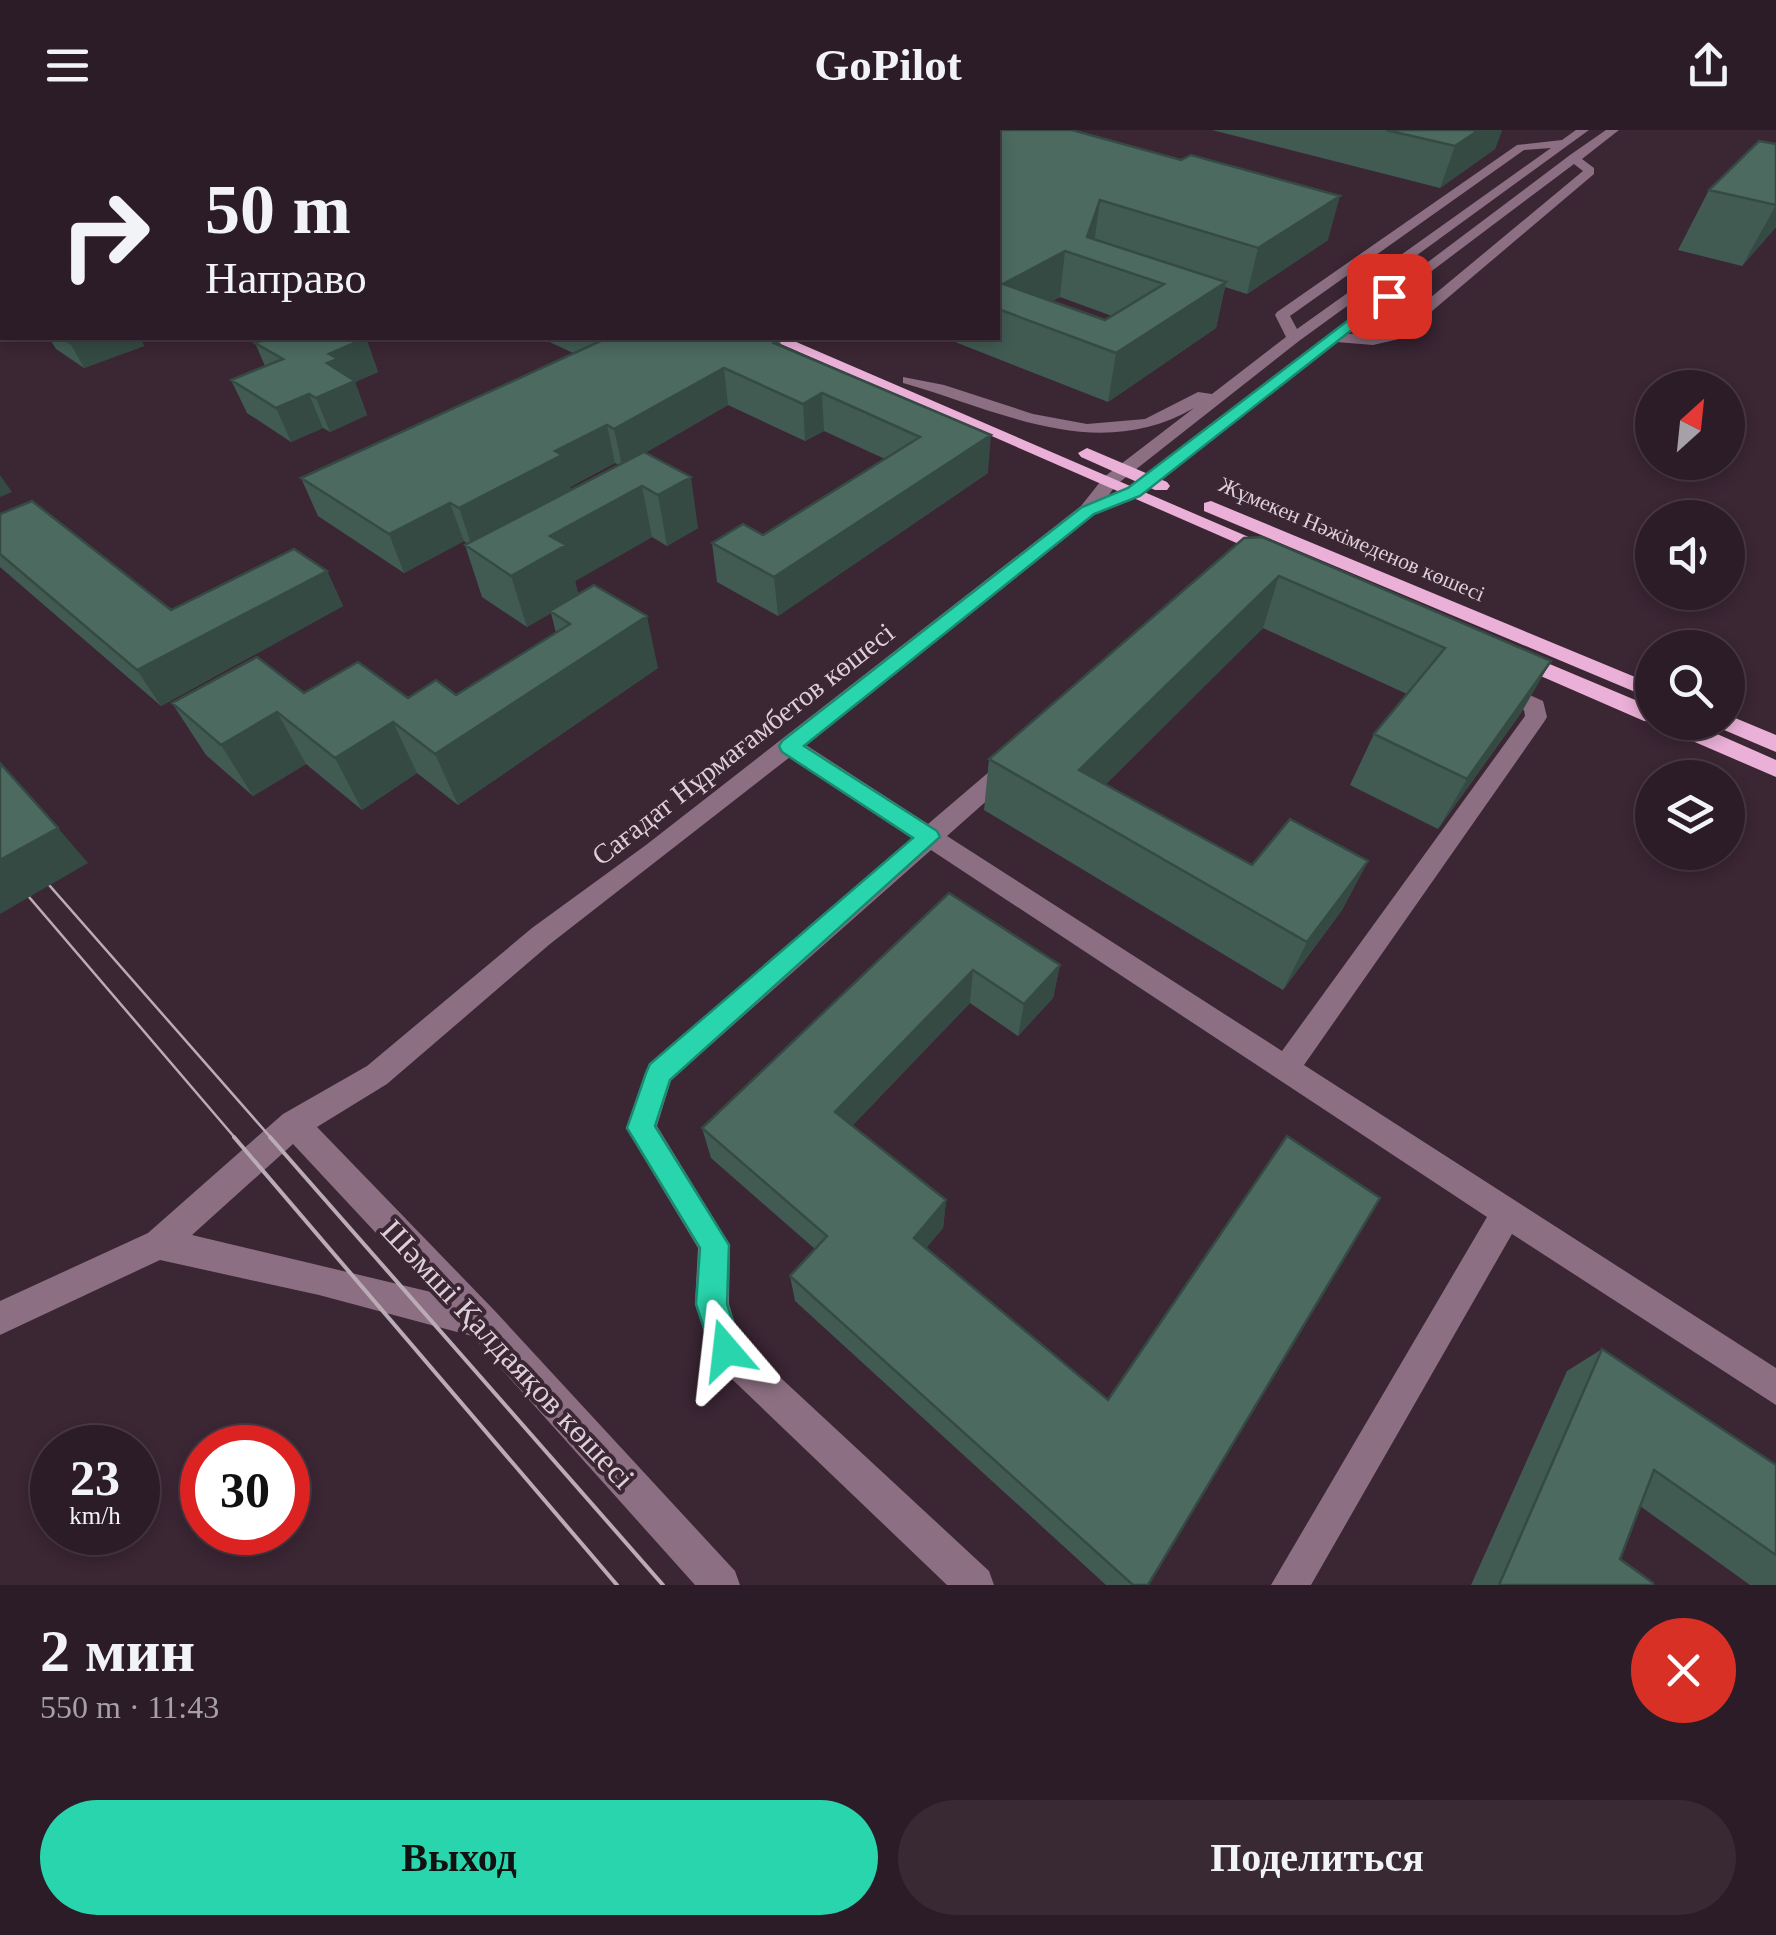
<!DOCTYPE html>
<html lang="ru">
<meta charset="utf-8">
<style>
body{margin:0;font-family:"Times New Roman",serif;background:#382933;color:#f1f3f6;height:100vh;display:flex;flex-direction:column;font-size:38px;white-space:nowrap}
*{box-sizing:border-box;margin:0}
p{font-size:32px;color:#a6a1a7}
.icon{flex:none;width:55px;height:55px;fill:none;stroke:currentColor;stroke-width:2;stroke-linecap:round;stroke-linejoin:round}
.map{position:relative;height:1455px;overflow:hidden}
.details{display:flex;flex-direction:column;background:#2c1c27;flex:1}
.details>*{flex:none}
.hud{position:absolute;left:0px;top:0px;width:1000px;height:210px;box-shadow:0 5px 15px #0003,0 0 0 2px #483a44;background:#2c1c27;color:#f1f3f6;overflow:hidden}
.needle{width:65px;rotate:27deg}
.controls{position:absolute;left:1635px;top:240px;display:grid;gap:20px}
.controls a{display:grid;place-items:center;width:110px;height:110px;border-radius:50%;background:#2c1c27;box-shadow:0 5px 15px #0003,0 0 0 2px #483a44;font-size:50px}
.speed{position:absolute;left:30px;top:1295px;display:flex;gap:20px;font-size:50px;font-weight:700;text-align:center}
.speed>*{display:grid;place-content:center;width:130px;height:130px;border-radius:50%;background:#2c1c27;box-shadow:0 5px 15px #0003,0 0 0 2px #483a44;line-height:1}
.speed small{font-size:25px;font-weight:400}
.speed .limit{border:15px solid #d22;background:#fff;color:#111}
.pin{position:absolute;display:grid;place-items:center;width:85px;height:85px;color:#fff;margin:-42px;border-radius:20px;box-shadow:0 5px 15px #0006}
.me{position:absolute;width:110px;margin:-55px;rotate:343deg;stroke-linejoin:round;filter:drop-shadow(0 0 8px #0008)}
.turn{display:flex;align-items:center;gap:35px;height:210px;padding:0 40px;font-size:45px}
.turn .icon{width:130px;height:130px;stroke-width:2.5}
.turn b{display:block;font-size:70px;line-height:85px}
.round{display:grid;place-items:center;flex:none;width:105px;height:105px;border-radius:52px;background:#382933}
.head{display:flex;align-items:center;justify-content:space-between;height:170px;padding:0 40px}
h1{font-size:60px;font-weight:600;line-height:75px}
.cta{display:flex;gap:20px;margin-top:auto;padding:20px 40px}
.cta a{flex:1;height:115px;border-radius:60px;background:#29d5ac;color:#111;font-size:40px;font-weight:600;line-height:115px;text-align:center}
.cta a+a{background:#382933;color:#f1f3f6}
header{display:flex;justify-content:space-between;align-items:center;height:130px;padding:0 40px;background:#2c1c27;font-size:45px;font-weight:600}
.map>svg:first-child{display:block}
.green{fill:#703e61}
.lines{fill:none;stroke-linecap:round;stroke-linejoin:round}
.minor{fill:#8c6f82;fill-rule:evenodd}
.major{fill:#eab0d7;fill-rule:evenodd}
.tram-far1{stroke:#baabb5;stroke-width:2.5}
.tram{stroke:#baabb5;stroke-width:4}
.wall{fill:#415b53;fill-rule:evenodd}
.shaded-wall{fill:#354a43}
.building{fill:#4c6a60;stroke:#354a43;stroke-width:2.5;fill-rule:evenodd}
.route{fill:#29d5ac;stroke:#1b8a70;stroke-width:2.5}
.labels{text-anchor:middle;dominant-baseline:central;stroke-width:8;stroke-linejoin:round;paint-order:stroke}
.far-street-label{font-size:22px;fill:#ddcfd8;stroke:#3b2634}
.street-label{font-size:28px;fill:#ddcfd8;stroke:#3b2634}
.near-street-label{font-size:32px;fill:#ddcfd8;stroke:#3b2634}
</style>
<header><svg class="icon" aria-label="menu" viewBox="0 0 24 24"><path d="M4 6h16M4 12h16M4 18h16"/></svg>GoPilot<svg class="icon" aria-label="share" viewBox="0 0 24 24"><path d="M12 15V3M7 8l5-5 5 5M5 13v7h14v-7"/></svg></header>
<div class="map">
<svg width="1776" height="1455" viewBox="0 0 1776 1455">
<rect width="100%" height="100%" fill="#3b2634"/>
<!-- green -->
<path class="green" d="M407 0H802L809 2H413Z"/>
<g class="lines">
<!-- minor -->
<path class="minor" d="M1576 0H1589L1299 211 1116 355 1108 366 1128 358 1570 25 1606 0H1619L1582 29 1594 38V44L1399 209 1373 215 1337 212 1140 366 1095 384 806 615 928 694 1003 630H1019L1023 636 1019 642 947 706 1282 921 1525 586 1524 580 1489 564 1486 559 1489 554H1505L1543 571 1547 587 1544 592 1304 935 1776 1238V1275L1512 1104 1311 1455H1271L1487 1087 931 720 671 950 657 996 730 1115 729 1174 740 1210 989 1441 994 1455H947L714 1232 695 1174 698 1118 626 998 649 934 912 708 790 627 550 814 387 954 317 997 494 1180 735 1441 740 1455H695L472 1206 319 1165 160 1130 0 1205V1171L148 1103 283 984 367 936 532 798 646 715 1081 376 1104 347 1194 278C1097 334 1001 281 903 253V247L944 255 1033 284 1087 294 1145 289 1198 262 1212 264 1286 207 1275 185 1277 182 1517 15 1562 10ZM1551 18 1297 199 1290 186 1524 20ZM1574 34 1583 41 1389 202 1348 204ZM293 1014 431 1162 192 1105Z"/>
<!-- major -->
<path class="major" d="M286 0H302L304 2H288Z
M314 0H330L332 2H316Z
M767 208H787L1281 421 1278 425H1264Z
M1087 318 1167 352 1170 356 1167 360H1155L1081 327 1078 323Z
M1211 371 1652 554V569L1204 381V373Z
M1514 519 1652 577V592H1656L1644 591 1506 531 1503 526Z
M1728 585 1776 605V622L1717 597 1714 592H1728Z
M1657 592H1690L1776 630V647L1660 597Z"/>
<!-- tram-far1 -->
<path class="tram-far1" d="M0 699 272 1009
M0 733 236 1009"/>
<!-- tram -->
<path class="tram" d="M234 1007 617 1455
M270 1007 663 1455"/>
</g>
<!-- wall -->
<path class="wall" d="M0 0 2 2V44L0 43Z
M1212 0H1502L1495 19 1440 58Z
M998 2 1328 110 1247 164 1225 157 1216 198 1108 272 945 208H998ZM1060 167 1112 186 1105 190 1052 171Z
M1776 14V97L1742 136 1678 120 1709 60Z
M0 63 2 65V133L0 131Z
M49 208H140L144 216 84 238 56 219Z
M366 208 378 242 355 252 367 285 330 302 323 298 291 312 247 283 231 250 265 236 255 213Z
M541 208H778L782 216 988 343 778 486 717 452 712 413 763 405 885 329 824 301 805 311 728 275 645 323 698 398 667 416 652 407 575 451 578 464 658 538 458 675 417 643 362 680 306 634 253 666 206 625 172 573 304 563 408 568 456 565 556 503 551 483 527 497 482 467 465 415 468 414 464 411 404 443 318 386 301 348 573 223ZM615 333 619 335 571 360 570 357Z
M0 384 171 480 327 441 343 476 161 576 0 437Z
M1244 408 1551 531 1521 583 1438 699 1350 655 1374 604 1407 564 1263 498 1106 654 1252 735 1368 731 1342 780 1283 860 984 680 989 629Z
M949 763 1060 835 1053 868 1018 906 970 873 852 996 946 1070 943 1098 926 1118 1148 1455H1106L795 1171 790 1146 815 1119 711 1028 702 998Z
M1602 1219 1776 1335V1455H1750L1640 1376 1620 1429 1653 1455H1471L1567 1241Z"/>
<!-- shaded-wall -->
<path class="shaded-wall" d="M1468 0H1502L1495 19 1440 58 1455 16Z
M1340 66 1328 110 1247 164 1258 118Z
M1100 70 1094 114 1087 107Z
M1776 75V97L1742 136Z
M1065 121 1060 167 1022 188 1003 154Z
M1226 152 1216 198 1108 272 1116 223Z
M85 208H140L144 216 84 238 70 213Z
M366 208 378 242 355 252 367 285 330 302 316 268 329 224Z
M724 238 728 275 622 336 614 299Z
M822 263 824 301 805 311 803 274Z
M309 264 323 298 291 312 276 278Z
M607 295 615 333 570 357 572 363 472 417 459 378 555 321Z
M991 305 988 343 778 486 774 447Z
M0 345 12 362 0 367Z
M691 347 698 398 667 416 658 365Z
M642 356 652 407 575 451 579 467 527 497 511 446 550 406Z
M450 373 464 411 404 443 389 404Z
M327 441 343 476 161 576 137 540Z
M1279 446 1263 498 1079 681V640Z
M647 486 658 538 458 675 435 624Z
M1551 531 1521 583 1438 699 1467 649Z
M277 582 306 634 253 666 221 615Z
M393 592 417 643 362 680 335 628Z
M58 698 88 733 0 784V730Z
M1368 731 1342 780 1283 860 1307 812Z
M1060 835 1053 868 1018 906 1024 874Z
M973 840 970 873 837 1011 835 982Z
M946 1070 943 1098 913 1134 914 1108Z"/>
<!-- building -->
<path class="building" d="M0 0H266L272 2H2V19L0 18Z
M986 0H1072L1181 30 1191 25 1340 66 1258 118 1100 70 1087 107 1226 152 1116 223 998 179V2H980ZM1065 121 1164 154 1105 190 1003 154Z
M1386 0H1479L1455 16Z
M1759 11 1776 14V75L1709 60Z
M0 63 2 65V109L0 107Z
M61 208H85L70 213Z
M270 208H366L329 224 338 229 327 233 355 251 316 268 309 264 276 278 231 250 283 229 255 213Z
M607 208H778L781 209 774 213 991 305 774 447 712 413 743 394 763 405 920 307 822 263 803 274 724 238 614 299 607 295 555 321 562 325 459 378 450 373 389 404 301 348Z
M644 322 691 347 658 365 642 356 550 406 566 415 511 446 465 415Z
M32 371 171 480 294 419 327 441 137 540 0 424V384Z
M1262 407 1551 531 1467 649 1374 604 1445 518 1279 446 1079 640 1252 735 1290 689 1368 731 1307 812 989 629 1244 408Z
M594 455 647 486 435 624 393 592 335 628 277 582 221 615 172 573 257 527 304 563 358 532 408 568 436 550 456 565 570 494 550 481Z
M0 633 58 698 0 730Z
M949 763 1060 835 1024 874 973 840 835 982 946 1070 914 1108 1108 1270 1287 1006 1380 1068 1148 1455H1133L790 1146 827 1106 702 998Z
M1602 1219 1776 1335V1425L1654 1340 1620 1429 1653 1453V1455H1499Z"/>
<!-- route -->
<path class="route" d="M1384 163 1395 166 1140 366 1094 384 804 616 937 701 940 707 670 950 655 996 729 1115 727 1174 742 1220 737 1231 726 1235 715 1231 696 1174 700 1118 627 998 646 943 650 934 913 708 782 622 779 616 782 611 1082 377 1128 358Z"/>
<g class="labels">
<!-- far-street labels -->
<g class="far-street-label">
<text transform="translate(1352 409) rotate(23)">Жұмекен Нәжімеденов көшесі</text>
</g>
<!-- street labels -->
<g class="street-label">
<text transform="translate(743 614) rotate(-38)">Сағадат Нұрмағамбетов көшесі</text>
</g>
<!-- near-street labels -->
<g class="near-street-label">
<text transform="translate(508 1224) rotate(47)">Шәмші Қалдаяқов көшесі</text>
</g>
</g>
</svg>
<div class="controls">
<a><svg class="needle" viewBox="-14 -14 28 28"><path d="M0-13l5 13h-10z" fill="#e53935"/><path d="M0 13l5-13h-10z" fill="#a6a1a7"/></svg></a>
<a><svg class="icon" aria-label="sound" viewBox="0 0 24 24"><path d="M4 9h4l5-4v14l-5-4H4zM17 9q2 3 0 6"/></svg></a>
<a><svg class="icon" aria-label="search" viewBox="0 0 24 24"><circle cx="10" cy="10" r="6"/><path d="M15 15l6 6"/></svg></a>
<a><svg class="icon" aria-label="layers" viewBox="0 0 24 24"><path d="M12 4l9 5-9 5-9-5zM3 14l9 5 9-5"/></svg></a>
</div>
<div class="speed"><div>23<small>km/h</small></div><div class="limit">30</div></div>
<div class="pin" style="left:1389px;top:166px;background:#d93025"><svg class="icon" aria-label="arrive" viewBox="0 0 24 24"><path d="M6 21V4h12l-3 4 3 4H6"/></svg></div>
<svg class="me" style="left:726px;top:1220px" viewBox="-20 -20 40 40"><path d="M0-17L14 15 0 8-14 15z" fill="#29d5ac" stroke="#fff" stroke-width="4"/></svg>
<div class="hud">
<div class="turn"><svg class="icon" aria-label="right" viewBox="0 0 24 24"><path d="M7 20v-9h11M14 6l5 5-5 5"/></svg><div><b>50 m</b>Направо</div></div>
</div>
</div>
<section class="details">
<div class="head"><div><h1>2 мин</h1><p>550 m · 11:43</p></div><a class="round" style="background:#d93025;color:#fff"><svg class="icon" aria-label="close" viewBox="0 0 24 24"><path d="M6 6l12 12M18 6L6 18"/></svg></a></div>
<div class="cta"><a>Выход</a><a>Поделиться</a></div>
</section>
